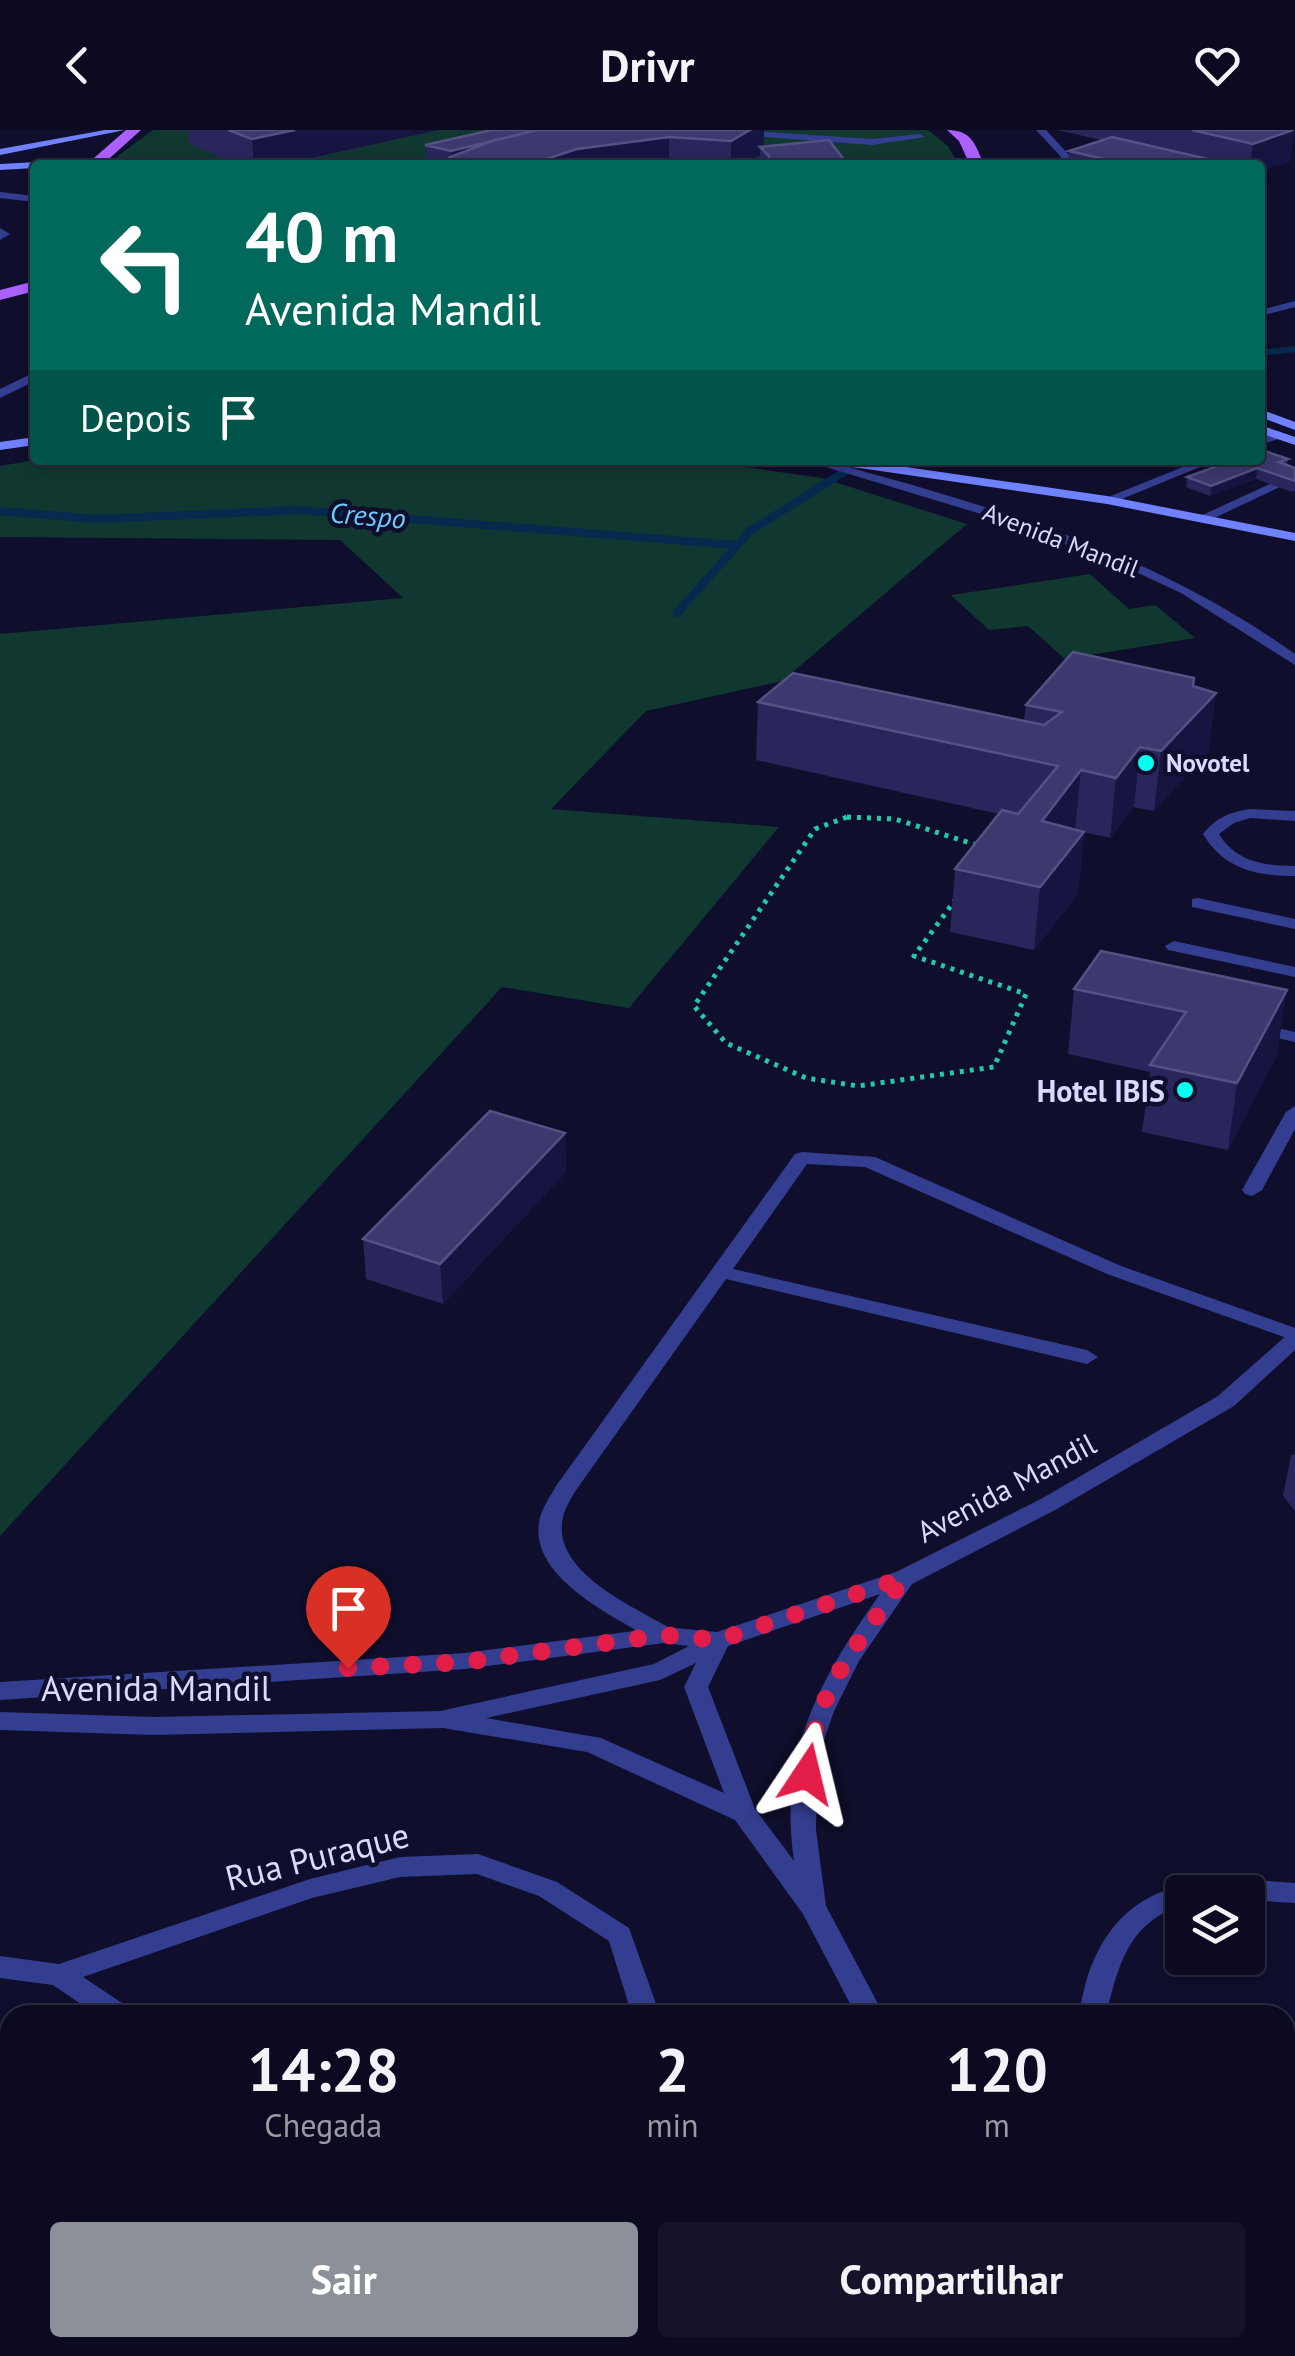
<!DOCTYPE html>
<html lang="pt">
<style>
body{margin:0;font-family:"PT Sans",sans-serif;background:#14132a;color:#f1f3f6;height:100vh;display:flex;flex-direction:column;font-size:38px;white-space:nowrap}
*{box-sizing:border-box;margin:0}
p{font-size:32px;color:#9a9aa5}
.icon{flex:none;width:55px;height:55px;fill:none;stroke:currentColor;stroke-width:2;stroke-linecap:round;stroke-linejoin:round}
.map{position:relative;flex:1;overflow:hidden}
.panel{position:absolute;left:0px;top:1875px;width:1295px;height:352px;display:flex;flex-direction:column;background:#0b0a21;border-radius:30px 30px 0 0;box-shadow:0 5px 15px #0003,0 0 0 2px #2b2b3f}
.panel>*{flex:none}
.guide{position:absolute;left:30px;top:30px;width:1235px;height:305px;border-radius:10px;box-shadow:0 5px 15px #0003,0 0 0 2px #2b2b3f;background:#00695c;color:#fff;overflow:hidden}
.controls{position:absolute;left:1165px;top:1745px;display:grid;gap:20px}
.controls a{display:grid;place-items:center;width:100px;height:100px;border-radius:10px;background:#0b0a21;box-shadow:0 5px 15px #0003,0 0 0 2px #2b2b3f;font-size:50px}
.pin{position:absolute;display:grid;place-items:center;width:85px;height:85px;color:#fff;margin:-102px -42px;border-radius:50% 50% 50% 0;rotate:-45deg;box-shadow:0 0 10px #0007}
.pin .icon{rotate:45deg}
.me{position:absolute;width:110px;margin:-55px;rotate:10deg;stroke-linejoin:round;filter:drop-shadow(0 0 8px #0008)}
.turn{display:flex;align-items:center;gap:35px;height:210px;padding:0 50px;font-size:45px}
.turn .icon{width:130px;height:130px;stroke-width:2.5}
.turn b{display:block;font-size:70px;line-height:85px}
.then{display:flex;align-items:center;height:95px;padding:0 50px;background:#0003;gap:20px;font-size:38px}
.eta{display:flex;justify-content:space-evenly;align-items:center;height:170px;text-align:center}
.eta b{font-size:60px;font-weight:800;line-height:70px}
.button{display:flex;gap:20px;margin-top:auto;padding:20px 50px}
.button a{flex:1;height:115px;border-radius:10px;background:#8c9099;color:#fff;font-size:40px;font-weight:800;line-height:115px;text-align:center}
.button a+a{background:#14132a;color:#f1f3f6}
header{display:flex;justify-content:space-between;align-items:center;height:130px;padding:0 50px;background:#0b0a21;font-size:45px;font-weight:800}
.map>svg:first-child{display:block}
.green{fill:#103730}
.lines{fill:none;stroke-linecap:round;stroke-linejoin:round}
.stream-far1{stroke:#052a4e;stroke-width:6}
.stream{stroke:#052a4e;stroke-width:8}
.path{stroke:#22caa7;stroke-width:5;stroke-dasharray:4 6;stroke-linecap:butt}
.lane{fill:#343e90;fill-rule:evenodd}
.street{fill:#343e90;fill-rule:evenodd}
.secondary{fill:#7082ff;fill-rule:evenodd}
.primary{fill:#ac60ff;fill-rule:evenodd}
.wall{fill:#28265b}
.shaded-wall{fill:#161441}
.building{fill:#3b396d;stroke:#545284;stroke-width:2.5}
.route{stroke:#e11d48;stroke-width:18;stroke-dasharray:0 32.4}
.poi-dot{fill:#05fff3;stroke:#0f0e2c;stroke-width:4}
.labels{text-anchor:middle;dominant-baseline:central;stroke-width:9;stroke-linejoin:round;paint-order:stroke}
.far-street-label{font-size:25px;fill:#d9daff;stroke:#0f0e2c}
.far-poi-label{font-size:25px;font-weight:bold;fill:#d9daff;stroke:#0f0e2c;text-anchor:start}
.far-water-label{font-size:28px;font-style:italic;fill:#67cfff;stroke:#0f0e2c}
.poi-label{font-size:30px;font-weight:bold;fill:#d9daff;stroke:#0f0e2c;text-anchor:end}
.street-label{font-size:30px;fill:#d9daff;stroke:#0f0e2c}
.near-street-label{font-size:35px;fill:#d9daff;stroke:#0f0e2c}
</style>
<header><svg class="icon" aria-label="back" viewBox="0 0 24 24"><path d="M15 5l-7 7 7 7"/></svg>Drivr<svg class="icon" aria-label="heart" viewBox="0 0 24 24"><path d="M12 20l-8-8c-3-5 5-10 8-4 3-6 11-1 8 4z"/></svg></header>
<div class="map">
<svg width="1295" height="2226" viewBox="0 0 1295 2226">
<rect width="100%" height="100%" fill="#0f0e2c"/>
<!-- green -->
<path class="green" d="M153 0H928L948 16 959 35H113L119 25Z
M35 330H696L822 348 967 394 782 551 646 581 551 679 779 697 629 878 502 857 0 1406V504L403 468 340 410 0 407V336Z
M1090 444 1129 479 1155 475 1195 508 1065 529 1028 496 989 500 951 465Z"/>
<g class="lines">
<!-- stream-far1 -->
<path class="stream-far1" d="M1260 223 1295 219"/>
<!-- stream -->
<path class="stream" d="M0 381 96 389 299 380 736 415
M677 483 750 401 863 330"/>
<!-- path -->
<path class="path" d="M847 687 895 689 992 720 914 826 1026 864 994 937 858 956 806 948 726 913 694 876 815 699Z"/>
<!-- lane -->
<path class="lane" d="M735 0 872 9 920 4 925 7 872 15 738 5Z
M1036 0H1046L1071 27 1070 35H1060L1061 27Z
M0 62 35 66V72L0 68Z
M0 98 10 104 0 110Z
M1295 171V177L1260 186V180Z
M35 242V251L0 268V259Z
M1277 301 1281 302V308L1260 315V307Z
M1200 330H1217L1112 373 1101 370Z
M1272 353 1282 356 1210 390 1198 387Z
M1250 679 1295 681V691L1250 688 1234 693 1219 704C1236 732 1265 736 1295 736V746C1256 746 1224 739 1203 704 1216 688 1229 682 1250 679Z
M1198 768 1295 789V799L1192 777V769Z
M1174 811 1295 837V847L1168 820 1165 816Z
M1253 892 1295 902V912L1247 901 1244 897Z
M1295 976V999L1262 1060 1252 1066 1245 1064 1242 1060 1286 982Z
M802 1022 875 1027 1121 1136 1295 1198V1211L1107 1144 865 1037 807 1034 733 1139 1087 1220 1098 1227 1087 1234 726 1149 574 1363C569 1372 563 1382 562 1393 556 1444 636 1478 672 1499L676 1505 672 1511H656C616 1488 530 1449 539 1392 541 1379 550 1367 556 1356L795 1024Z"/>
<!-- street -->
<path class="street" d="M803 330H823C993 377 1149 420 1295 524V535L1181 463 1121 435 994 388Z
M1295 1203V1220L1234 1276 1057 1379 912 1454 859 1531 834 1581 824 1610 817 1641 816 1700 826 1776 884 1885H856L803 1784 735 1690 587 1622 443 1598 154 1605 0 1600V1582L154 1587 440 1581 654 1534 689 1516 664 1513 465 1539 0 1570V1552L465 1523 664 1497 717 1502 896 1442 1041 1369 1218 1266 1288 1204ZM880 1464C819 1550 778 1623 794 1731L755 1679 708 1557 728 1516ZM696 1533 684 1557 724 1663 601 1608 486 1588 660 1550Z
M478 1724 557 1752 629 1798 660 1885H632L609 1811 539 1766 477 1744 400 1747 312 1768 83 1847 128 1877 132 1885H97L53 1855 0 1848V1826L59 1834 310 1749 400 1727Z
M1239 1749 1295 1753V1773L1248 1770V1762H1182V1775C1127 1794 1119 1835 1106 1885H1078C1083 1868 1085 1849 1093 1832 1122 1766 1171 1751 1239 1749Z
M1285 2076 1295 2078V2104L1285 2102Z
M1031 2218H1062L1066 2226H1034Z"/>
<!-- secondary -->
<path class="secondary" d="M105 0H125L0 25V19Z
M95 29 98 34 35 35V38L0 40V34Z
M1260 279 1295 292V300L1260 287Z
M1260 295 1295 307V315L1260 303Z
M35 307V315L0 320V312Z
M826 330H858L1107 366 1295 403V411L1107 374 832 334Z"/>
<!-- primary -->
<path class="primary" d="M126 0H141L102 35H86Z
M947 0C972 0 975 14 984 35H970L959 11Z
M35 151V161L0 170V160Z"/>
</g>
<!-- wall -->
<path class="wall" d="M188 0H438L279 35H241L189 14Z
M764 0V16L844 35H759L760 25 743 35H440L426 31 425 15Z
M1057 0H1295V2L1293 3 1290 31 1260 41V35H1068L1069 21 1101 10Z
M1288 329 1287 335 1295 338V361L1292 362 1256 349 1210 366 1186 357 1187 347Z
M1193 556 1216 563 1208 622 1154 681 1134 677 1110 708 1084 702 1078 764 1034 820 950 802 955 739 999 684 756 630 758 572 1024 590 1026 575Z
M1101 821 1277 925 1228 1020 1142 1002 1150 942 1068 924 1074 859Z
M565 1003 566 1042 443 1174 366 1149 363 1109Z
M1295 1324V1381L1283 1366 1291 1325Z"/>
<!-- shaded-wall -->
<path class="shaded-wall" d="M295 0H438L279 35H254L252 9Z
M545 0 452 35 451 21Z
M750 0H764V20L760 17V25L743 35H731V11Z
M1280 0H1295L1290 31 1260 41V35H1250L1253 14Z
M669 7V35H528L577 19Z
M1257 338 1256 349 1210 366 1211 356Z
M1216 563 1208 622 1154 681 1161 621Z
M1140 617 1134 677 1110 708 1116 648Z
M1081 640 1075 700 1042 691Z
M1084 702 1078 764 1034 820 1040 757Z
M1287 860 1277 925 1228 1020 1237 953Z
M565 1003 566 1042 443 1174 440 1134Z"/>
<!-- building -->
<path class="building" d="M228 0H295L252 9Z
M492 0H537L451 21 425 15Z
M537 0H750L731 11 669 7 577 19 528 35H440L450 27 492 11Z
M1192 0H1293L1253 14Z
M1112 7 1212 30 1198 35H1130L1069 21Z
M829 10 845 31 843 35H768L769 26 760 17Z
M1262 320 1288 329 1279 332 1295 338V351L1257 338 1211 356 1187 347 1234 330H1260V321Z
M1073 522 1194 548 1193 556 1216 563 1161 621 1140 617 1116 648 1081 640 1042 691 1084 702 1040 757 955 739 1002 680 1018 684 1058 636 758 572 793 543 1044 595 1062 582 1026 575Z
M1101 821 1287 860 1237 953 1150 935 1186 882 1074 859Z
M490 981 565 1003 440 1134 363 1109Z"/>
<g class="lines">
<!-- route -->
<path class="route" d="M348 1538 465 1532 664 1505 719 1510 904 1448 845 1531 818 1584 807 1644"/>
</g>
<!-- markers -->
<g class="poi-dot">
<circle cx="1146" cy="633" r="10"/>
<circle cx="1185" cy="960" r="10"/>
</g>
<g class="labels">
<!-- far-street labels -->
<g class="far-street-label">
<text transform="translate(1061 410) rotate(21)">Avenida Mandil</text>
</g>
<!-- far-poi labels -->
<g class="far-poi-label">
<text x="1166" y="633">Novotel</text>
</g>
<!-- far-water labels -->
<g class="far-water-label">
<text transform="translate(368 385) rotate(5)">Crespo</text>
</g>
<!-- poi labels -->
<g class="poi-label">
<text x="1165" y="960">Hotel IBIS</text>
</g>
<!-- street labels -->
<g class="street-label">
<text transform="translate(1006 1357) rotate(-28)">Avenida Mandil</text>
</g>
<!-- near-street labels -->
<g class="near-street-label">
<text x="156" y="1558">Avenida Mandil</text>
<text transform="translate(317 1726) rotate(-14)">Rua Puraque</text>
</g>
</g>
</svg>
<div class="controls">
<a><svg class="icon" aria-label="layers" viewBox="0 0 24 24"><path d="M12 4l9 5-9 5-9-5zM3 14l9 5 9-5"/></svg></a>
</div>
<div class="pin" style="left:348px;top:1538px;background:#d93025"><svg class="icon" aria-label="arrive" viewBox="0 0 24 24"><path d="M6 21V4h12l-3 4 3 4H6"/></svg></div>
<svg class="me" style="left:807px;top:1644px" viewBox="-20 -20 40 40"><path d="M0-17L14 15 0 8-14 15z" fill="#e11d48" stroke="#fff" stroke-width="4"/></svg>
<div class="guide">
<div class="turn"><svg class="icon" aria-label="left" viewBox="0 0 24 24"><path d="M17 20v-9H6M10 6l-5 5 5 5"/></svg><div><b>40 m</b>Avenida Mandil</div></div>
<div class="then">Depois<svg class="icon" aria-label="arrive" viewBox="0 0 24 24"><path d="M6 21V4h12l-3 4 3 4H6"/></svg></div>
</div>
<section class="panel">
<div class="eta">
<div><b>14:28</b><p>Chegada</p></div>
<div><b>2</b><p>min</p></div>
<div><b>120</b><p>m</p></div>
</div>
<div class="button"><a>Sair</a><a>Compartilhar</a></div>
</section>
</div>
